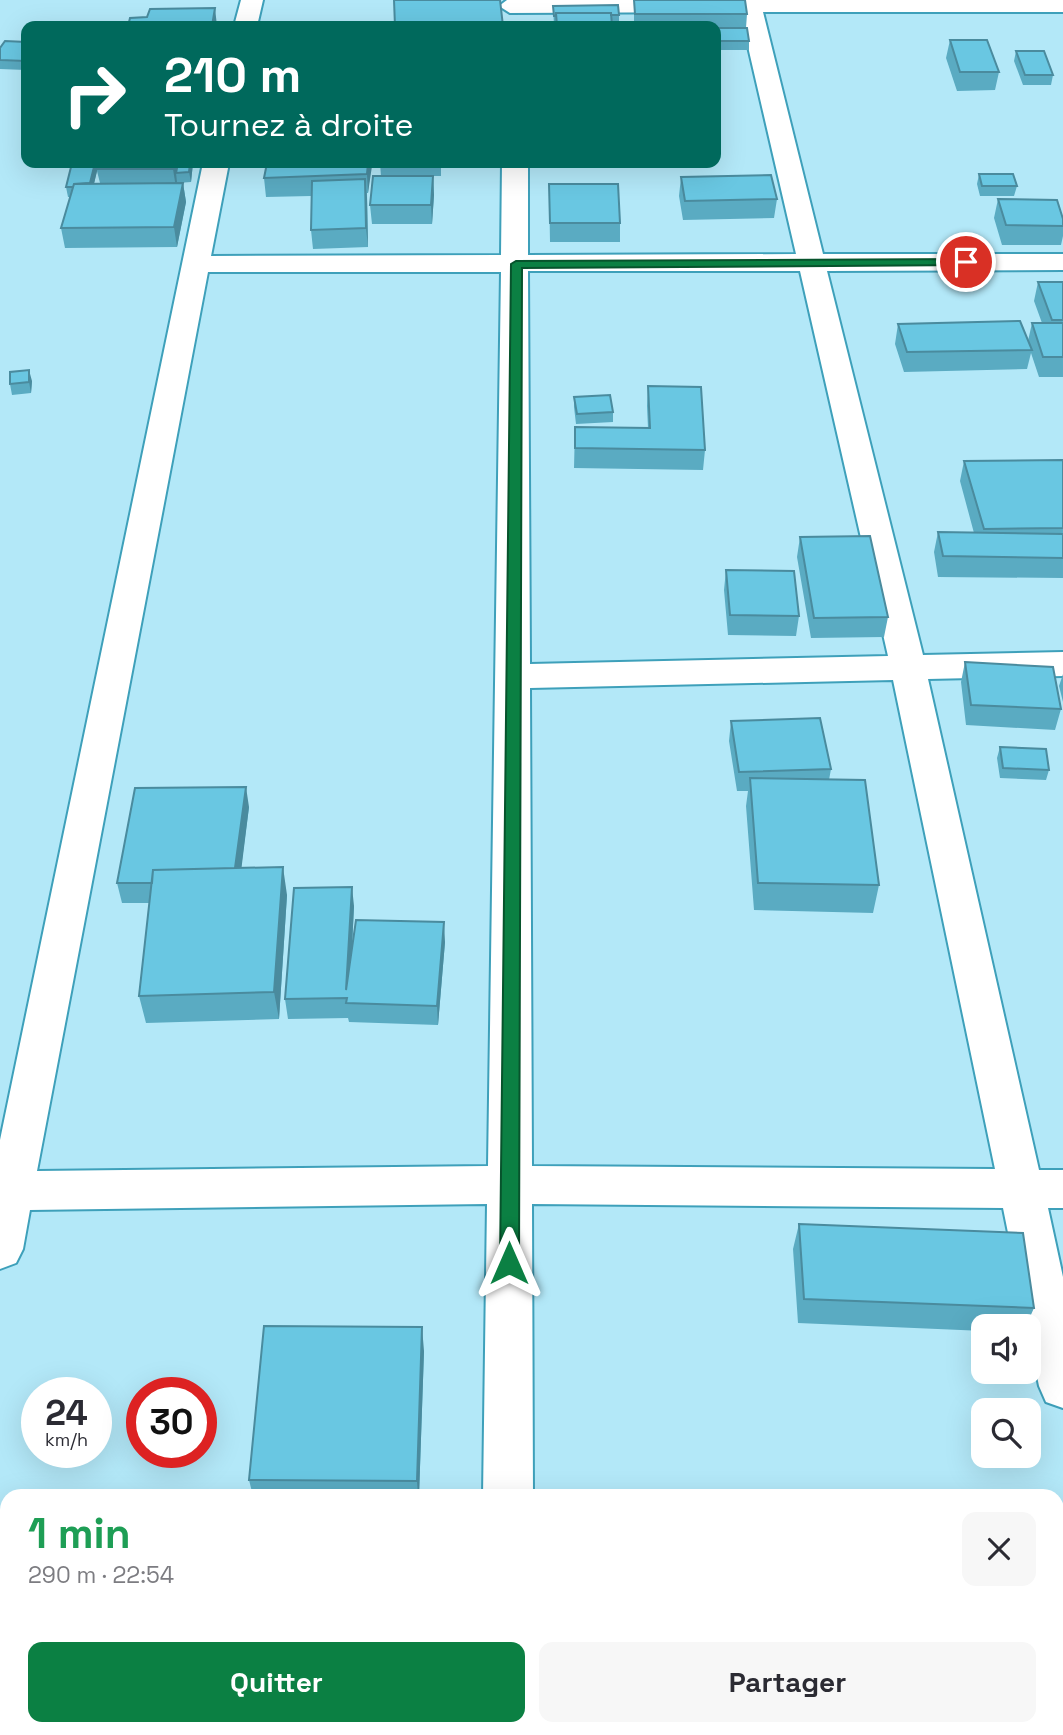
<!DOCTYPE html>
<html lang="fr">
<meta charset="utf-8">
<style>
body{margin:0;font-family:"Space Grotesk",sans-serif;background:#f7f7f7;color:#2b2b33;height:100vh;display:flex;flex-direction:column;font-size:26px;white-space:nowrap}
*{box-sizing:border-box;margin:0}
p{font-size:23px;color:#7c7c81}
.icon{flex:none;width:38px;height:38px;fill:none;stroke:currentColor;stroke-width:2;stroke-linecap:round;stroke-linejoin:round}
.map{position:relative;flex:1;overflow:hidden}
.side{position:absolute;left:0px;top:1489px;width:1064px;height:247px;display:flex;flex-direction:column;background:#fff;border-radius:21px 21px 0 0;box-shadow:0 7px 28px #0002}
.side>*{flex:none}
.guide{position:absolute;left:21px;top:21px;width:700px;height:147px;border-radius:14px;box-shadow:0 7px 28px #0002;background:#00695c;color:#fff;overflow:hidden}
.buttons{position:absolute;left:971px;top:1314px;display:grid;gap:14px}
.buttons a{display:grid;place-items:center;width:70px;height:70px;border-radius:14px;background:#fff;box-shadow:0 7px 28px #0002;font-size:35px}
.speed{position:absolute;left:21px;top:1377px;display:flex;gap:14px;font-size:35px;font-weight:700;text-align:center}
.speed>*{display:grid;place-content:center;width:91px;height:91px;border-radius:50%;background:#fff;box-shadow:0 7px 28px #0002;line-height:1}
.speed small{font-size:18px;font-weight:400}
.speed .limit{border:10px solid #d22;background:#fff;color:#111}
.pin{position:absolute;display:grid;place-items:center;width:60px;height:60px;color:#fff;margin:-30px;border:4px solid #fff;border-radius:50%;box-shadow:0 2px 7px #0007}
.me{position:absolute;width:77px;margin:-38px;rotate:0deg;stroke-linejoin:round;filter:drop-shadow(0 0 5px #0008)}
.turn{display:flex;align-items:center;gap:24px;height:147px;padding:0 28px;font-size:32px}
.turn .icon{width:91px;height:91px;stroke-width:2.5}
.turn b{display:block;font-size:49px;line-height:60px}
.round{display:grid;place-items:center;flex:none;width:74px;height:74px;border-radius:14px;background:#f7f7f7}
.summary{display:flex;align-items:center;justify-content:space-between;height:119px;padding:0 28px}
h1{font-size:42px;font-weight:800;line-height:52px;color:#1e9e55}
.action{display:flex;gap:14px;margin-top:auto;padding:14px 28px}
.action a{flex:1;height:80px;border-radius:14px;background:#0b8043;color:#fff;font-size:28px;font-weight:800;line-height:80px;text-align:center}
.action a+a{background:#f7f7f7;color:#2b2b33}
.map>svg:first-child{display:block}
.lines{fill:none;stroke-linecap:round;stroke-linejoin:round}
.street-casing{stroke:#3ea0ba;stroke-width:4}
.street{fill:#fff;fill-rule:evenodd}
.wall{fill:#5aabc2;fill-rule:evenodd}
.shaded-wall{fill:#4a8b9e}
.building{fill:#69c7e2;stroke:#4a8b9e;stroke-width:2}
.route{fill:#0b8043;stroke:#07532c;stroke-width:2}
</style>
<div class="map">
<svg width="1063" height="1735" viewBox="0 0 1063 1735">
<rect width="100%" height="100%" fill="#b3e8f8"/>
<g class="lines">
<defs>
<path id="street" d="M241 0H263L257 26H234Z
M507 0H1063V12H763L823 254H1063V270L827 271 923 655 1063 652V676L928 679 1039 1170H1063V1208H1048L1063 1277V1408L1046 1402 1039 1386 1003 1208 532 1204 533 1496H483L487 1204 30 1210 23 1249 16 1263 0 1269V1140L203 163H229L211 256 501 255 502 163H528V255L796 254 740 12 510 13 499 6ZM528 271H800L888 656 530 664ZM208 272H501L488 1166 37 1171ZM893 680 995 1169 532 1166 530 688Z
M483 1729H537V1735H483Z"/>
</defs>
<!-- street casing -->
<use href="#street" class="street-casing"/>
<!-- street -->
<use href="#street" class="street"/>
</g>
<!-- wall -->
<path class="wall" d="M634 0 747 14 746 28 749 41V50H716V26H634Z
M553 6 619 15V25H612V26H555V25H554Z
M950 40 999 72 995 90 957 91 946 58Z
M26 42V70L0 69V48Z
M1016 51 1053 75 1051 85H1023L1014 61Z
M72 163H193L191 182 177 183H183L186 202 177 247 65 248 61 228 70 197H68L66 187ZM97 171 100 183H94Z
M267 163H371L368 193H367L368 247 313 249 311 230V196L266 197 264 178Z
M380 163H441V176H433L434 195 432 224H372L370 205 381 176Z
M979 174 1017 186 1014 196H980L977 184Z
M681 177 777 199 774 218 683 220 679 196Z
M549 184 620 223V242H550Z
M998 199 1063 219V236L1061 245H1002L994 218Z
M1038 282H1063V377H1039L1031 353 1027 369 904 372 895 344 898 324 1028 341 1032 323H1042L1034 301Z
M32 381 31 393 12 395 10 384Z
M648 386 705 450 703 470 574 468 575 427 648 428 647 406Z
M574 397 613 412V422L576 424 574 407Z
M1063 460V578L938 577 934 552 938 532 974 533 960 481 964 461Z
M800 537 888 617 884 637 811 638 797 557Z
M726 570 799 616 796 636 728 635 724 590Z
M965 662 1061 709 1055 730 966 725 961 682Z
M1063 674V702L1059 686Z
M731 721 831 769 829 780 879 885 873 913 754 910 746 806 748 791H737L729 741Z
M1000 747 1049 770 1046 780 1000 778 997 758Z
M249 807 241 868 287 895 279 1019 146 1023 139 996 150 903H122L117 883Z
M354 906 352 950 445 942 438 1025 349 1022 348 1018 288 1019 285 999Z
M799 1224 1034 1308 1026 1326H984V1331L798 1323 793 1249Z
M424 1351 419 1496H253L249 1480Z
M908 1729H1057L1063 1735H909Z"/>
<!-- shaded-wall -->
<path class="shaded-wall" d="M215 8 217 26H212Z
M95 163H99L97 169V171L91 197 89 187Z
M174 163H182L176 173 177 182 176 188 173 169Z
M190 163H193L191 182 189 172Z
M368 163H371L372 166 368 193 367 174Z
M433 176 434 195 432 224 431 205Z
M365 179 367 198 368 247 366 228Z
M183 183 186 202 177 247 174 227Z
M29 370 32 381 31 393 29 382Z
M246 787 249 807 238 896 234 876Z
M283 867 287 895 279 1019 274 992Z
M352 887 354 906 349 1003 346 990Z
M444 922 445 942 438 1025 437 1006Z
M422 1327 424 1351 419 1496H418L417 1481Z"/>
<!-- building -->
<path class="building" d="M394 0H500L503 26H395Z
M634 0H745L747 14H635Z
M618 5 619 15H611V13H556V16H554L553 6Z
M215 8 212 26H128L130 18 147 17 150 9Z
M556 13H611L612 26H557Z
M716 28H747L749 41H716Z
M950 40H987L999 72H960Z
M5 41 26 42V61L0 60V48Z
M1016 51H1044L1053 75H1025Z
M72 163H95L90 183 74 184 73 187H66Z
M99 163H174L173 169H97Z
M178 163H190L189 172 176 173Z
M267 163H368L367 174 264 178Z
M979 174H1013L1017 186H982Z
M771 175 777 199 685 201 681 177Z
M373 176H433L431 205H370Z
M365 179 366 228 311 230 312 181Z
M183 183 174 227 61 228 74 184Z
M549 184H618L620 223H550Z
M998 199 1057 200 1063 219V226L1006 225Z
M1038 282H1063V320H1052Z
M1020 321 1032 350 907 352 898 324Z
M1032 323H1063V357H1043Z
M29 370V382L10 384V372Z
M648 386 701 387 705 450 575 448V427L650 428Z
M610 395 613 412 577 414 574 397Z
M1063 460V528L984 529 964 461Z
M938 532 1063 534V558L943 556Z
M870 536 888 617 814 618 800 537Z
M726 570 794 571 799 616 730 615Z
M965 662 1053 667 1061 709 971 705Z
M820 718 831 769 739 772 731 721Z
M1000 747 1046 749 1049 770 1003 768Z
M750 778 865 780 879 885 758 883Z
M246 787 235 868 153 870 152 883H117L135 788Z
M283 867 274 992 139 996 153 870Z
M352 887 346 990 356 920 444 922 437 1006 346 1003 347 998 285 999 294 888Z
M799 1224 1023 1233 1034 1308 804 1299Z
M264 1326 422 1327 417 1481 249 1480Z
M1057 1676H1063V1735H917L916 1729H1057Z"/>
<!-- route -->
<path class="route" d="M966 259 970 260V265L522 268 519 1263 516 1269 509 1271 503 1269 500 1263 511 264 516 261Z"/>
</svg>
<div class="buttons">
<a><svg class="icon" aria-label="sound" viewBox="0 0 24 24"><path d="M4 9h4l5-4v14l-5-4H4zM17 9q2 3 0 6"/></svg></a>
<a><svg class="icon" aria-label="search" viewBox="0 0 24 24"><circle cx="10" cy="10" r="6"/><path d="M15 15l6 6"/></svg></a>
</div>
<div class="speed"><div>24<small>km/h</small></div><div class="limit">30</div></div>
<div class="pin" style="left:966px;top:262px;background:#d93025"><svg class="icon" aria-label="arrive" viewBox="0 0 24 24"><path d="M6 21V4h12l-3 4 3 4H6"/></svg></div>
<svg class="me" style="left:509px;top:1263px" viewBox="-20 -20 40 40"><path d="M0-17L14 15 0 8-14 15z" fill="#0b8043" stroke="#fff" stroke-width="4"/></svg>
<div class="guide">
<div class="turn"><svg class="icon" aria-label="right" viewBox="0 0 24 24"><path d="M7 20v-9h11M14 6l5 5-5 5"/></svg><div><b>210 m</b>Tournez à droite</div></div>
</div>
<section class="side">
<div class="summary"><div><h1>1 min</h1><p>290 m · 22:54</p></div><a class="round"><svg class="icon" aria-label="close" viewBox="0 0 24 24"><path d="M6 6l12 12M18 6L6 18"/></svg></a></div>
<div class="action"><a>Quitter</a><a>Partager</a></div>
</section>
</div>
